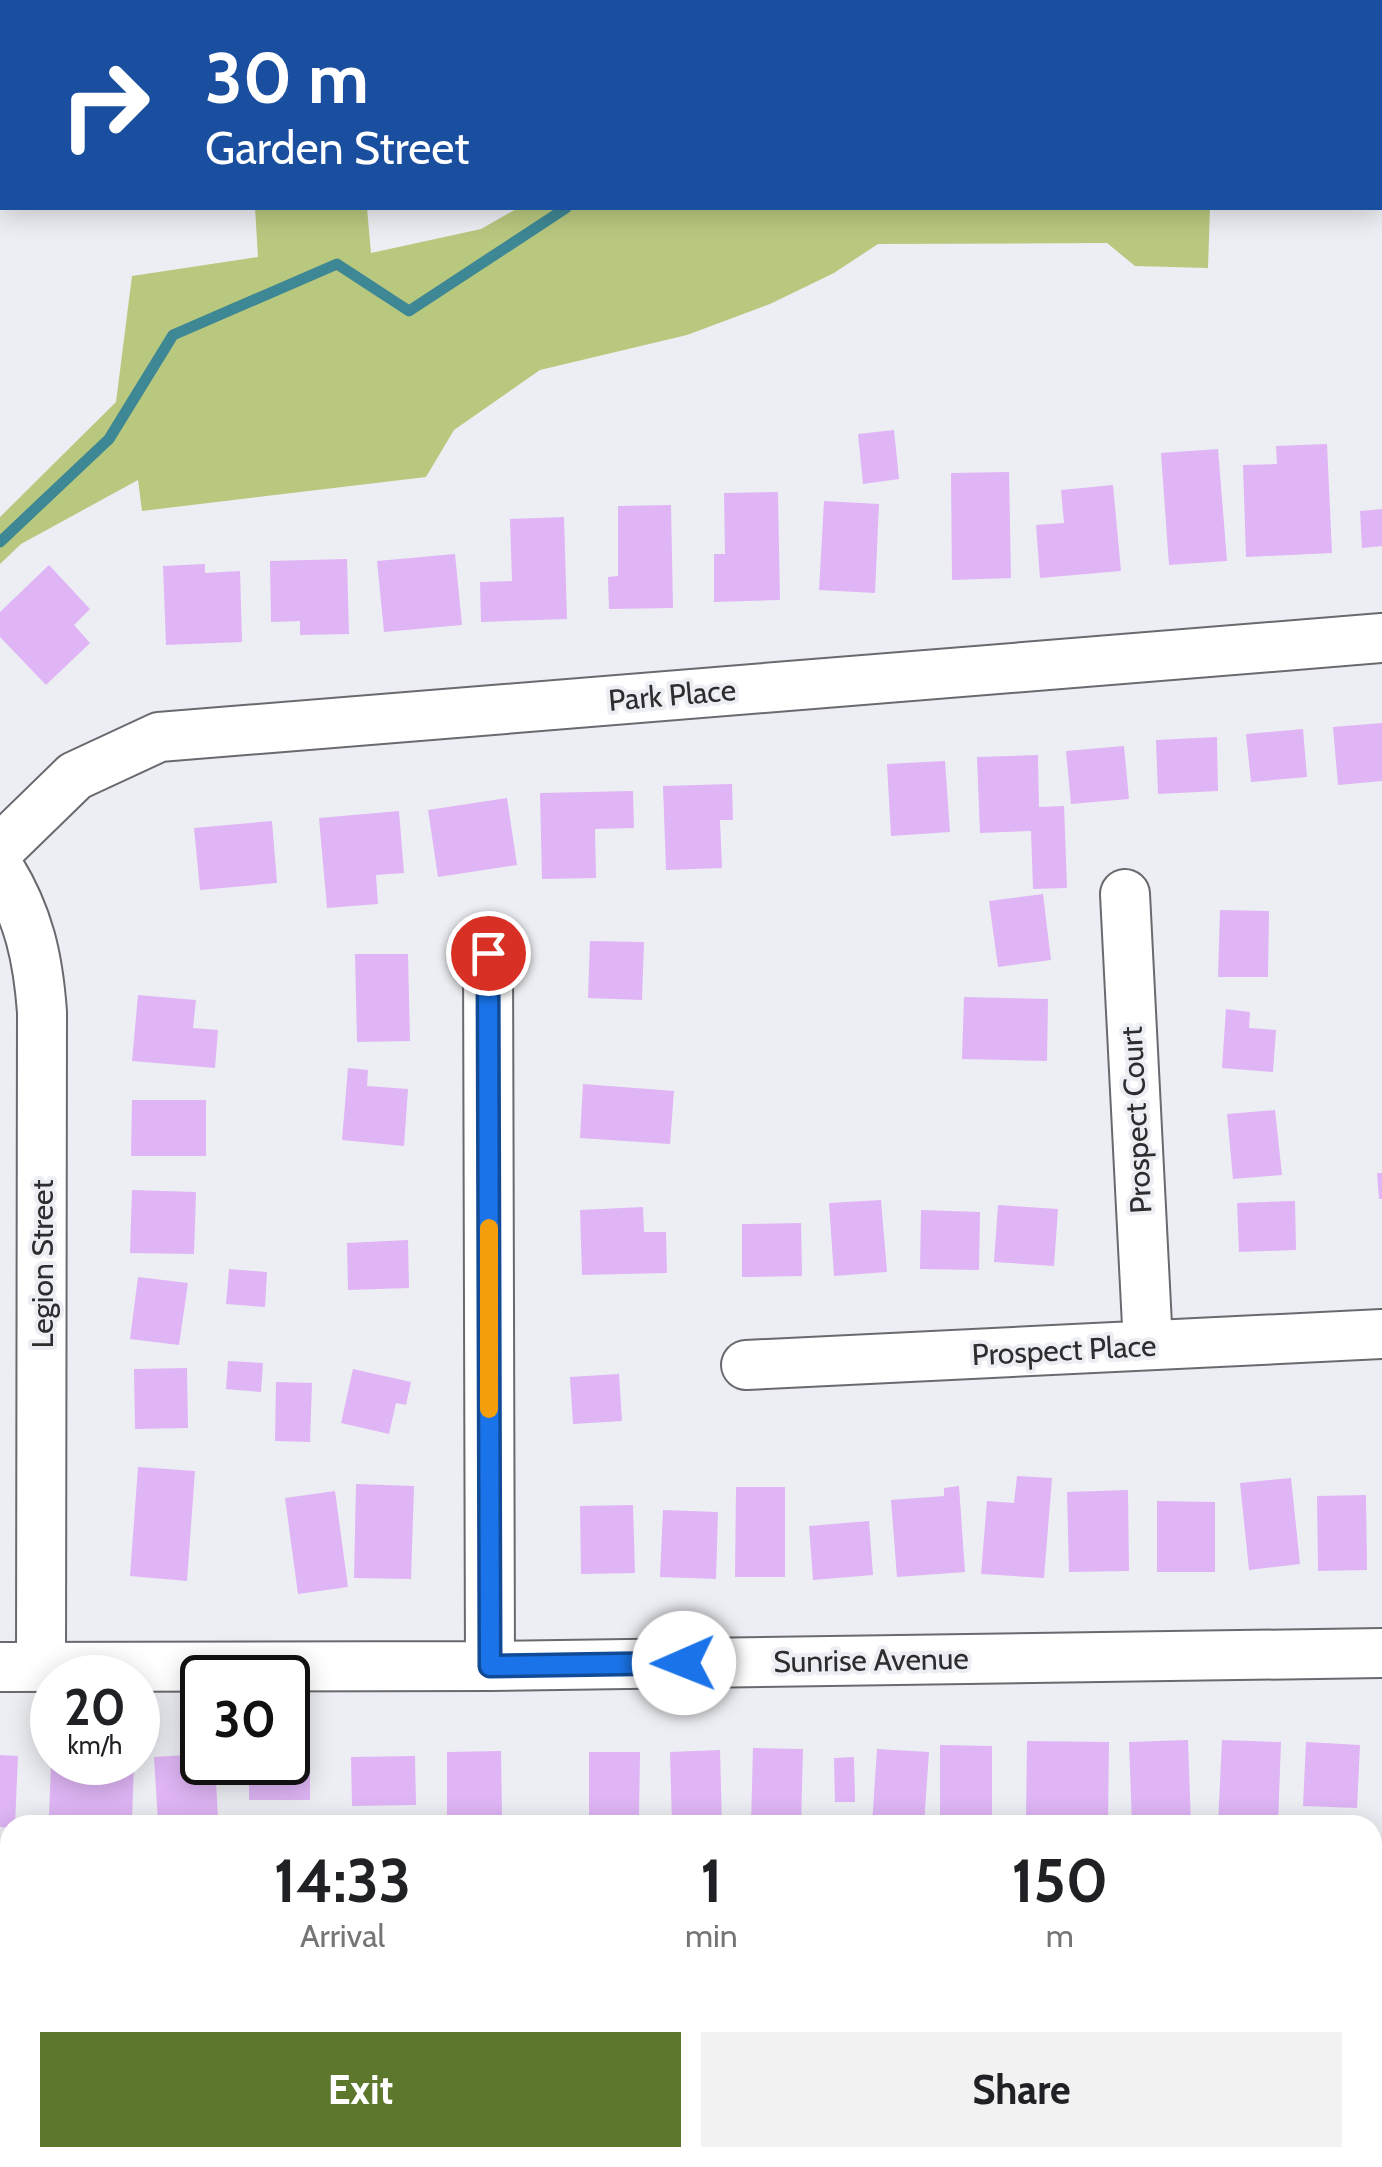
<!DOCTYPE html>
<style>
body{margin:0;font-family:Cabin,sans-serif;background:#f2f2f2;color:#202124;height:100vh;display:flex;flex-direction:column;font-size:38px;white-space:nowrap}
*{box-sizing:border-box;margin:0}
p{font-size:32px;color:#757577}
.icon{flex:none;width:55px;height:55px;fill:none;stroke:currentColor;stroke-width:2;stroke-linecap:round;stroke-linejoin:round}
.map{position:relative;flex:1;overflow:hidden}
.sheet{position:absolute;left:0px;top:1815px;width:1382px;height:352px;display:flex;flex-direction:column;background:#fff;border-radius:30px 30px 0 0;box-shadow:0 5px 25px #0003}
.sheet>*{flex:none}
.hud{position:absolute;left:0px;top:0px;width:1382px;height:210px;box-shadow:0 5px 25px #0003;background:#1a4fa0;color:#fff;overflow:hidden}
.speed{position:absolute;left:30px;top:1655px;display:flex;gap:20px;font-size:50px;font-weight:700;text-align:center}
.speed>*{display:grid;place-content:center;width:130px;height:130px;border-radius:50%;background:#fff;box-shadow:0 5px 25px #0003;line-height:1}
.speed small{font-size:25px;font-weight:400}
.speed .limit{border:5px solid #111;border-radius:15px;background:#fff;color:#111}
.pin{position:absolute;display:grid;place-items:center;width:85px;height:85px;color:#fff;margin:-42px;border:5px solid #fff;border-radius:50%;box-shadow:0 2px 10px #0007}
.me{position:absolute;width:110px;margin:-55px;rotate:269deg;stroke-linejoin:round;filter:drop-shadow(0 0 8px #0008)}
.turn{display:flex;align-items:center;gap:35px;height:210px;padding:0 40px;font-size:45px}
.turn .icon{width:130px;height:130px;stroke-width:2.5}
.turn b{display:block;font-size:70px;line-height:85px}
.eta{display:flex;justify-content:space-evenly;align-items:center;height:170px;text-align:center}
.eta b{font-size:60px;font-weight:700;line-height:70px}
.cta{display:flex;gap:20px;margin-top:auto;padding:20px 40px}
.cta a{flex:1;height:115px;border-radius:0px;background:#5d782c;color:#fff;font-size:40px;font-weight:700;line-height:115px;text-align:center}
.cta a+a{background:#f2f2f2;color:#202124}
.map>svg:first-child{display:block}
.green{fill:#b9c87f}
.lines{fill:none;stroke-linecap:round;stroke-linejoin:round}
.stream{stroke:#3e8794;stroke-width:11}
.building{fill:#dfb5f5}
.lane-casing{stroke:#696a6f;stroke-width:28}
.street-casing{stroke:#696a6f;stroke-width:52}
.lane{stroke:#fff;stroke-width:22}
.street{stroke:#fff;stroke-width:48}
.route-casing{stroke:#114b97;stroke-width:25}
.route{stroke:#1a73e8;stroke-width:18}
.slow{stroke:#f59e0b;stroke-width:18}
.labels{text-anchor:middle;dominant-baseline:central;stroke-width:8;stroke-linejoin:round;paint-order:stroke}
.street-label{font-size:30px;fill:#2d2d2f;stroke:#edeef3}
</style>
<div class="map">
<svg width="1382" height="2167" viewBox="0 0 1382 2167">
<rect width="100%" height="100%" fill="#edeef3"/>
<!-- green -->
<path class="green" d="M997 0H1331L1333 2H995Z
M255 208H367L371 253 481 229 518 208H1210L1208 268 1135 266 1107 243 878 244 834 273 770 304 687 335 540 370 454 430 426 477 142 511 138 480 21 544 0 564V517L116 402 132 276 258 257Z"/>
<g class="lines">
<!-- stream -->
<path class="stream" d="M1168 2 1177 0
M0 542 109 439 173 335 337 264 409 311 566 208"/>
</g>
<!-- building -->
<path class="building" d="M894 430 899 479 863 484 858 434Z
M1327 444 1332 553 1246 557 1243 465 1277 464 1276 446Z
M1218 449 1227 561 1169 565 1161 453Z
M1009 472 1011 578 952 580 951 473Z
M1113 485 1121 571 1040 578 1036 525 1064 523 1061 490Z
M778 492 780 600 714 602V554H725L724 493Z
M824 501 879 504 875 593 819 590Z
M671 505 673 608 609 609 608 577 618 576V506Z
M1382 509V546L1362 548 1360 511Z
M564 517 567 619 481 622 480 582 512 581 510 519Z
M455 554 462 625 384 632 377 561Z
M347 559 349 634 300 635V621L271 622 270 561Z
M205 564V573L240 571 242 642 166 645 163 566Z
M49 565 90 609 74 625 90 643 46 685 0 637V612Z
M1382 723V781L1338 785 1333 727Z
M1303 729 1307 777 1251 782 1246 734Z
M1217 737 1218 791 1158 794 1156 740Z
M1124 746 1129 799 1071 804 1066 751Z
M1038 755 1039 807 1064 806 1067 888 1033 889 1031 831 980 833 977 757Z
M945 761 950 832 891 836 887 764Z
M732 784 733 820H720L722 868 666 870 663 786Z
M633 791 634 828 595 829 596 878 542 879 540 793Z
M507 798 517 865 438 877 428 810Z
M399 811 404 873 376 875 378 904 327 908 319 818Z
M272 821 277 883 200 890 194 828Z
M1043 894 1051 960 998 967 989 901Z
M1220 910 1269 911 1268 977H1218Z
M590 941 644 942 642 1000 588 998Z
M355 954H408L410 1041 357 1042Z
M138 995 196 1000 193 1028 218 1030 215 1068 132 1061Z
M964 997 1048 999 1047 1061 962 1059Z
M1226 1009 1250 1012 1249 1028 1276 1030 1273 1072 1222 1068Z
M348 1068 368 1070 367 1086 408 1089 404 1146 342 1140Z
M583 1084 674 1091 670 1144 580 1138Z
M132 1100H206V1156H131Z
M1275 1110 1282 1175 1233 1179 1227 1114Z
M1377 1173H1382V1199H1379Z
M132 1190 196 1192 194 1254 130 1253Z
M881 1200 887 1272 834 1276 829 1203Z
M1295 1201 1296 1250 1239 1252 1237 1203Z
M998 1205 1058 1209 1054 1266 994 1262Z
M643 1207 644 1232H666L667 1273 582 1275 580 1210Z
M921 1210 980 1212 979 1270 920 1269Z
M801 1223 802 1276 742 1277V1224Z
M408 1240 409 1288 348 1290 347 1243Z
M229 1269 267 1272 265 1307 226 1304Z
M138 1277 188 1283 179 1345 130 1339Z
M228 1361 263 1363 261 1392 226 1389Z
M187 1368 188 1428 135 1429 134 1369Z
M353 1369 411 1382 406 1405 396 1403 389 1434 341 1423Z
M619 1374 622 1421 573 1424 570 1377Z
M276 1382 312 1383 310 1442 275 1441Z
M138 1467 195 1471 187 1581 130 1576Z
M1017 1476 1052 1478 1044 1578 981 1574 987 1501 1014 1503Z
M1291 1478 1300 1564 1249 1570 1240 1483Z
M356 1484 414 1486 411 1579 354 1578Z
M959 1486 965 1572 897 1577 891 1500 944 1496V1488Z
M736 1487H785V1577H735Z
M1128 1490 1129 1571 1069 1572 1067 1492Z
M335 1491 348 1587 298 1594 285 1498Z
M1366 1495 1367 1570 1318 1571 1317 1496Z
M1157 1501 1215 1502V1572H1157Z
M633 1505 635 1573 581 1574 580 1506Z
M663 1510 718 1512 716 1579 660 1577Z
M869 1521 873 1575 813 1580 809 1526Z
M1188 1740 1191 1825H1132L1129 1742Z
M1222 1740 1281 1742 1278 1825H1218Z
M1027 1741 1109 1742 1108 1825H1059V1817H1026Z
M1306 1742 1360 1745 1357 1808 1303 1806Z
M940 1745 992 1746V1825H940Z
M753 1748 803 1749 801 1825H751Z
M877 1749 929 1752 924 1825H872Z
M720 1750 722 1825H672L670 1752Z
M501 1751 502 1817 447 1818V1752Z
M589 1752H640L639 1816H589Z
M288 1753H310V1800H249V1762H288Z
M202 1754V1762H215L218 1818 158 1822 154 1757Z
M0 1755 18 1756 15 1825H10V1828L0 1827Z
M415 1756 416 1805 352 1806 351 1757Z
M854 1757 855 1802H835L834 1758Z
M51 1762H134L132 1819 49 1817Z
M1372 1997H1382V2055H1372Z
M110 2158H246L245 2167H171L109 2160Z"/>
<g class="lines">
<defs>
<path id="lane" d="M15 2158 16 2167"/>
<path id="street" d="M0 849 75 776 159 737 1382 638
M0 869C29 916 38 958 42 1012L41 1667
M1125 894 1148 1345
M488 953 490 1666
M746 1365 1382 1334
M0 1667 490 1666 1382 1653
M1372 2114H1382
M351 2167 352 2158"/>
</defs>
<!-- lane casing -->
<use href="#lane" class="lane-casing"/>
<!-- street casing -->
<use href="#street" class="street-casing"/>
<!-- lane -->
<use href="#lane" class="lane"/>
<!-- street -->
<use href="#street" class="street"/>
</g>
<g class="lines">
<defs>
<path id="route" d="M488 953 490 1666 684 1663"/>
</defs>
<!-- route casing -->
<use href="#route" class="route-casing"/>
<!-- route -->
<use href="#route" class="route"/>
<!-- slow -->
<path class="slow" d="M489 1228V1409"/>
</g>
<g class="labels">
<!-- street labels -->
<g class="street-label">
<text transform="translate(672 695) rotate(-5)">Park Place</text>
<text transform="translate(1136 1120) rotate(-93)">Prospect Court</text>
<text transform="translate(42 1264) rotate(-90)">Legion Street</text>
<text transform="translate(1064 1350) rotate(-3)">Prospect Place</text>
<text transform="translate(871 1660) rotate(-1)">Sunrise Avenue</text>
</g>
</g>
</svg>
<div class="speed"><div>20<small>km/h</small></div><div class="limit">30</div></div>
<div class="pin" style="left:488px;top:953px;background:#d93025"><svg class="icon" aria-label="arrive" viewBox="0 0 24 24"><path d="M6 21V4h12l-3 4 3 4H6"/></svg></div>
<svg class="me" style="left:684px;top:1663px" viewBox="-20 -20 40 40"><circle r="19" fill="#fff"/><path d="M0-13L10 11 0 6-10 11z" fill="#1a73e8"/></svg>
<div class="hud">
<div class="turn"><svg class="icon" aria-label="right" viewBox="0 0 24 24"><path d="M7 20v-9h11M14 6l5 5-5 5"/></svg><div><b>30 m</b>Garden Street</div></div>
</div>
<section class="sheet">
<div class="eta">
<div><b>14:33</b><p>Arrival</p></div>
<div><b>1</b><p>min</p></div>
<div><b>150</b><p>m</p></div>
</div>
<div class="cta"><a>Exit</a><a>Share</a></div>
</section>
</div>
